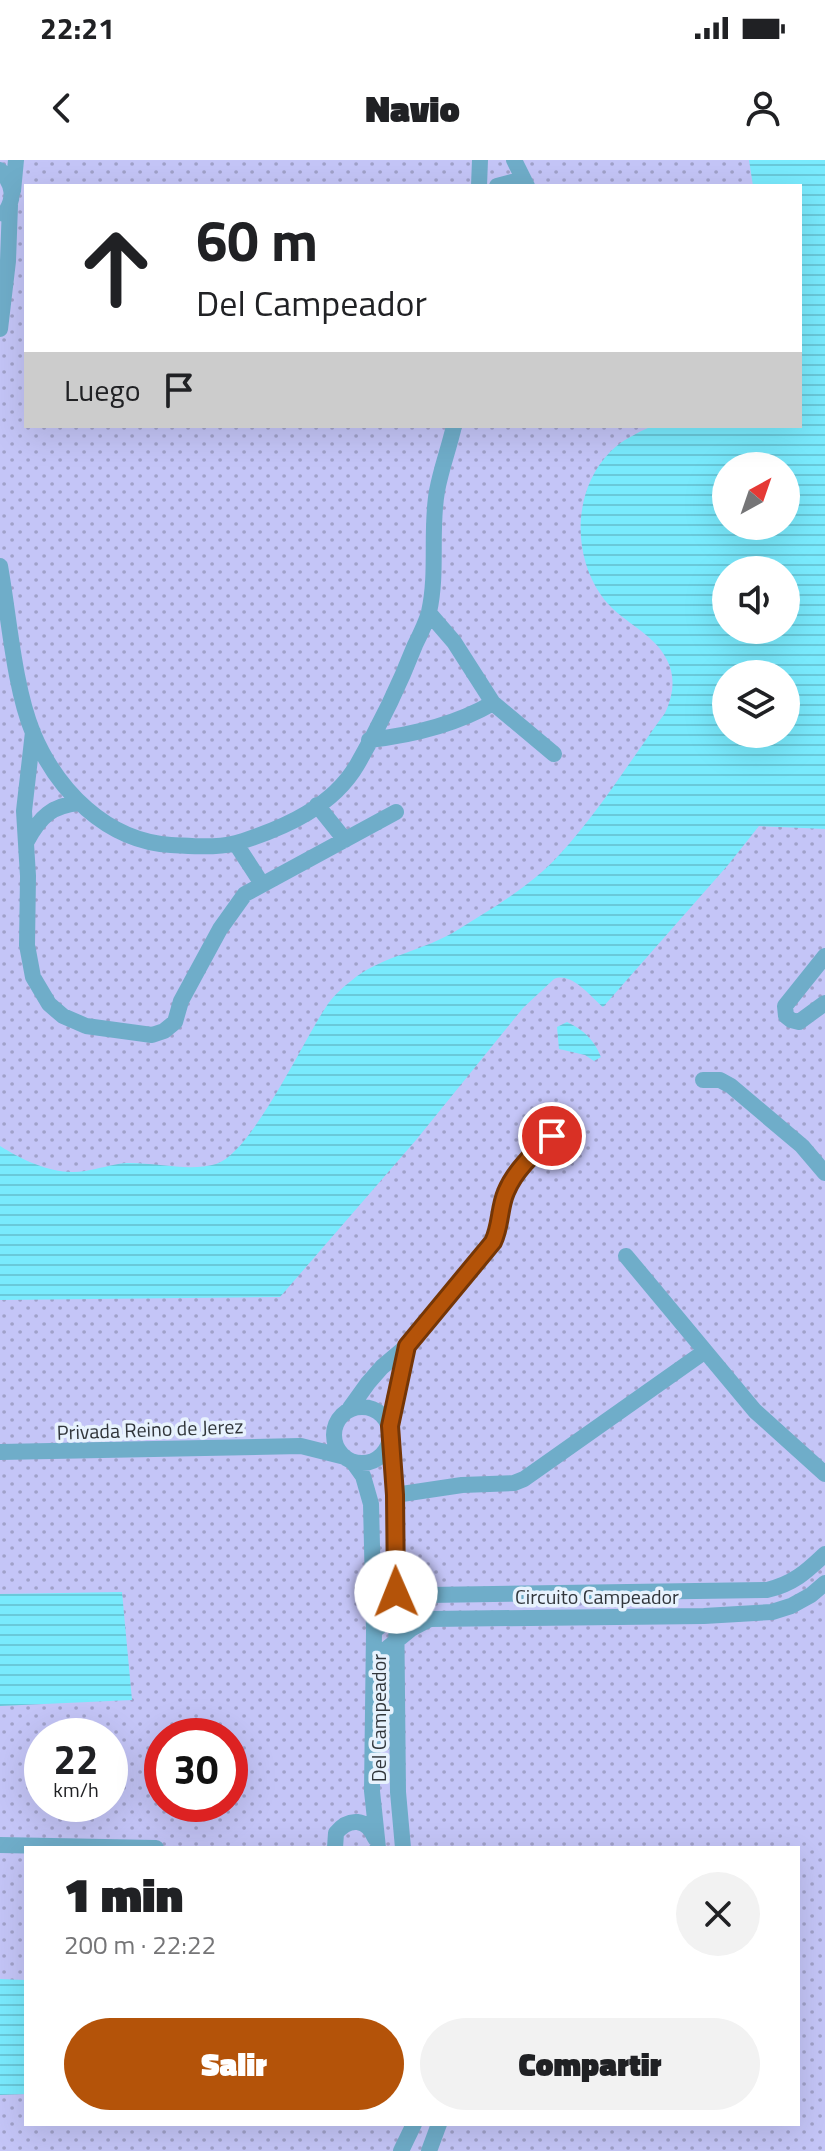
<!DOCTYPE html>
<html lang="es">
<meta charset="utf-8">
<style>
body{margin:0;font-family:"Titillium Web",sans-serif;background:#f2f2f2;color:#202124;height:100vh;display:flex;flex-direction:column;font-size:30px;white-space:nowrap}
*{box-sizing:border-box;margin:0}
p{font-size:26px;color:#757577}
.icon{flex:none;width:44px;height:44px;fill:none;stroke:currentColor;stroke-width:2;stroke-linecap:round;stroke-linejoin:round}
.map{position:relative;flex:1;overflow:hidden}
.sheet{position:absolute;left:24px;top:1686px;width:776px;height:280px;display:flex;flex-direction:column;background:#fff;border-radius:0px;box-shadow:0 8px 32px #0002}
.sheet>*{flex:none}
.hud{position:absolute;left:24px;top:24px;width:778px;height:244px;border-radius:0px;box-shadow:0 8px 32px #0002;background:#fff;color:#202124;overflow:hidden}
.needle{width:52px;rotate:40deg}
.fabs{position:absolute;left:712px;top:292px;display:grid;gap:16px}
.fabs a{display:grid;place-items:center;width:88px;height:88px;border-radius:50%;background:#fff;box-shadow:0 8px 32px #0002;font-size:40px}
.speed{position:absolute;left:24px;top:1558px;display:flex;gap:16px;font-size:40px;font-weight:700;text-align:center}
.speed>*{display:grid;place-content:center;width:104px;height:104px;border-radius:50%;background:#fff;box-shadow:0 8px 32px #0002;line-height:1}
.speed small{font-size:20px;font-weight:400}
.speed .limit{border:12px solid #d22;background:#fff;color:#111}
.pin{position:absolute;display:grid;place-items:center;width:68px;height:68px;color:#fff;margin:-34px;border:4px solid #fff;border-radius:50%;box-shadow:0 2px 8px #0007}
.me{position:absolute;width:88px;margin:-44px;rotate:359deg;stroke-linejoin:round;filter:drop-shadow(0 0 6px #0008)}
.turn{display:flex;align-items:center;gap:28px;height:168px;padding:0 40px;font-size:36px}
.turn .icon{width:104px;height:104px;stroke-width:2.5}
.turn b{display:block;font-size:56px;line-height:68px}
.then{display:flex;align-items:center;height:76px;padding:0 40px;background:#0003;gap:16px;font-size:30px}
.round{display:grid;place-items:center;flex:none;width:84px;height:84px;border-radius:42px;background:#f2f2f2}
.headline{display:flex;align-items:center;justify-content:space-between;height:136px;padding:0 40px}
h1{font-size:48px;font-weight:800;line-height:60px}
.cta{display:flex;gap:16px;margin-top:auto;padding:16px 40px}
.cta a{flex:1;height:92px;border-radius:48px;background:#b45309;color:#fff;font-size:32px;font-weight:800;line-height:92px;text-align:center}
.cta a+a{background:#f2f2f2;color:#202124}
.status{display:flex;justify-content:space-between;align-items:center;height:56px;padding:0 40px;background:#fff;direction:ltr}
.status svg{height:22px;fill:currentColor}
header{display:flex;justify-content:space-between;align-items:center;height:104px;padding:0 40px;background:#fff;font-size:36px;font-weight:800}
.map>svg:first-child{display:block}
.grass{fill:url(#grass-dots);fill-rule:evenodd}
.water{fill:url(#water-rules);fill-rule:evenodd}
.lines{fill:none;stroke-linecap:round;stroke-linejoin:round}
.minor{stroke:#6fadc9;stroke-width:16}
.route-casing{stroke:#753606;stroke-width:20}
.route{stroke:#b45309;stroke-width:14}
.labels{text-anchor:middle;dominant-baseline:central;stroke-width:7;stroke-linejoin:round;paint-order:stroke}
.street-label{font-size:20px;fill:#31363b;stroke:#e7f2fd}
</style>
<div class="status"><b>22:21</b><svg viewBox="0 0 49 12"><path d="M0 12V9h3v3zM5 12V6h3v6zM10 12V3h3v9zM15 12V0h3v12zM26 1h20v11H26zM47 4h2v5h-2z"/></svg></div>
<header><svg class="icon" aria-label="back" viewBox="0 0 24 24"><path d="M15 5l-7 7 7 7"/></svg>Navio<svg class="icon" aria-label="person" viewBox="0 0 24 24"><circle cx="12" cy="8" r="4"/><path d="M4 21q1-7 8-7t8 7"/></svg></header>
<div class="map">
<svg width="825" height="1991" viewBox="0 0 825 1991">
<defs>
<pattern id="grass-dots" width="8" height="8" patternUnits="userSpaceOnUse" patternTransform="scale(2)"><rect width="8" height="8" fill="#c4c5f7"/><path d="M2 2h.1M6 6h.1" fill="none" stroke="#a0a1c9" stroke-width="1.8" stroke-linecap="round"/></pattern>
<pattern id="water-rules" width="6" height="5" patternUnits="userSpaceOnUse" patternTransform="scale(2)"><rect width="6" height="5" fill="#79eafd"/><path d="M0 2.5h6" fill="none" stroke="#69c9da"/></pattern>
</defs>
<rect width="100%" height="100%" fill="#e7f2fd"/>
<!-- grass -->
<path class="grass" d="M0 0H825V1991H0ZM26 26H800V266H26ZM726 306H786V366H726ZM726 410H786V470H726ZM726 514H786V574H726ZM42 1576H110V1644H42ZM162 1576H230V1644H162ZM26 1688H798V1964H26Z"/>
<!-- water -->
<path class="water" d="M749 0H825V669L759 666 728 705 603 847C590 836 571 811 554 819L523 848 416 980 280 1137 0 1140V986C24 1001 55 1016 85 1011 99 1009 112 1004 126 1003 155 1002 188 1012 216 1004 252 993 304 879 326 847 332 837 342 828 351 821 380 796 425 791 459 769 495 747 532 725 560 694 598 653 632 598 665 553 673 536 676 517 667 500 654 472 618 461 601 435 572 393 573 330 610 292 622 280 637 273 652 266H800V26H753ZM726 306H786V366H726ZM726 410H786V470H726ZM726 514H786V574H726Z
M567 862C583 870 594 879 601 897L594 901 585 895 559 889 557 867Z
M122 1432 132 1540 0 1546V1434Z
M0 1819 26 1820V1934L0 1935Z"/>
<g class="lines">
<!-- minor -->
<path class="minor" d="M514 0 527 26
M0 10C13 24 16 38 4 54
M479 26 480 0
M497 26 516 21 526 24
M13 31 16 0
M0 169 8 101 10 45
M0 406C9 456 14 527 33 573 57 630 106 681 171 685 194 686 221 689 243 681 286 667 333 646 357 605 379 567 399 526 415 485 420 475 426 463 429 452 438 412 430 370 437 331 441 309 449 288 454 266
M429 453 454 482 493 543 554 594
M33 572 24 651 28 716 27 785 33 817 49 844 63 856 86 866 152 875 164 871 175 862 181 841 220 769 245 734 396 652
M369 580C413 575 455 565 493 543
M317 645 345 680
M27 681C40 657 52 645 80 643
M236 684 262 724
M825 796 785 846 786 856 791 860 799 862 825 843
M703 920H720L731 926 802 986 825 1013
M626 1096 755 1251 825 1314
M334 1275a28 28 0 1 1 56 0a28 28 0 1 1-56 0Z
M350 1248 368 1223 382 1207 407 1186 493 1082C501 1066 499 1048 506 1032 515 1010 535 992 552 976
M390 1266 407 1186
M389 1285 395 1335 398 1632 403 1688
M0 1292 301 1286 345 1297
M353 1302 363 1316 371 1344 374 1471 372 1631 378 1688
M395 1335 462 1325 514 1323 524 1319 704 1192
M374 1471 409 1443 428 1435 767 1430C793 1424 806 1412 825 1394
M374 1499 411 1469 430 1459 704 1456 772 1452 791 1446 811 1435 825 1423
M0 1685 156 1688
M335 1688 336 1673C349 1657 367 1658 375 1678
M401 1991 414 1964
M429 1991 439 1964"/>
</g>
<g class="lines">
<defs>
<path id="route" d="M396 1432 395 1335 390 1266 407 1186 493 1082C501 1066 499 1048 506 1032 515 1010 535 992 552 976"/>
</defs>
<!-- route casing -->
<use href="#route" class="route-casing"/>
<!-- route -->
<use href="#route" class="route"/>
</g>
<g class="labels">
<!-- street labels -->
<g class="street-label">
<text transform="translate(150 1269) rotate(-2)">Privada Reino de Jerez</text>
<text x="597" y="1436">Circuito Campeador</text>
<text transform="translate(378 1558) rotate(-90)">Del Campeador</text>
</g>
</g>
</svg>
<div class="fabs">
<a><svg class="needle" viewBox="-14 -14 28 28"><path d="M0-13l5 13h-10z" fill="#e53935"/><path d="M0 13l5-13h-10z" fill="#757577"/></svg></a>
<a><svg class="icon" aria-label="sound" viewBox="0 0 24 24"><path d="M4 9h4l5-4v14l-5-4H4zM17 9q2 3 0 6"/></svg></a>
<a><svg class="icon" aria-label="layers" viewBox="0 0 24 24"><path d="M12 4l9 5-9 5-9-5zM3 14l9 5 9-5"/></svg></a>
</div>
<div class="speed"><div>22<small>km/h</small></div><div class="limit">30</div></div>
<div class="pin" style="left:552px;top:976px;background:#d93025"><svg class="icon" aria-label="arrive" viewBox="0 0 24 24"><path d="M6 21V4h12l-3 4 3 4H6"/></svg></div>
<svg class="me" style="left:396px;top:1432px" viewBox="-20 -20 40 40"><circle r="19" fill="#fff"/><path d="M0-13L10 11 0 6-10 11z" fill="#b45309"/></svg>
<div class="hud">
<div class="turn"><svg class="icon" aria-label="ahead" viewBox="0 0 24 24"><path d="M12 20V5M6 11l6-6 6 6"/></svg><div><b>60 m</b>Del Campeador</div></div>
<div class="then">Luego<svg class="icon" aria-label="arrive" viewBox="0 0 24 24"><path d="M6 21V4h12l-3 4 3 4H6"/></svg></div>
</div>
<section class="sheet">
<div class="headline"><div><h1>1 min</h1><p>200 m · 22:22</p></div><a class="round"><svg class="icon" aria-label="close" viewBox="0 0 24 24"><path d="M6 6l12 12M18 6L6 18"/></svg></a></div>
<div class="cta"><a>Salir</a><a>Compartir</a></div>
</section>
</div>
